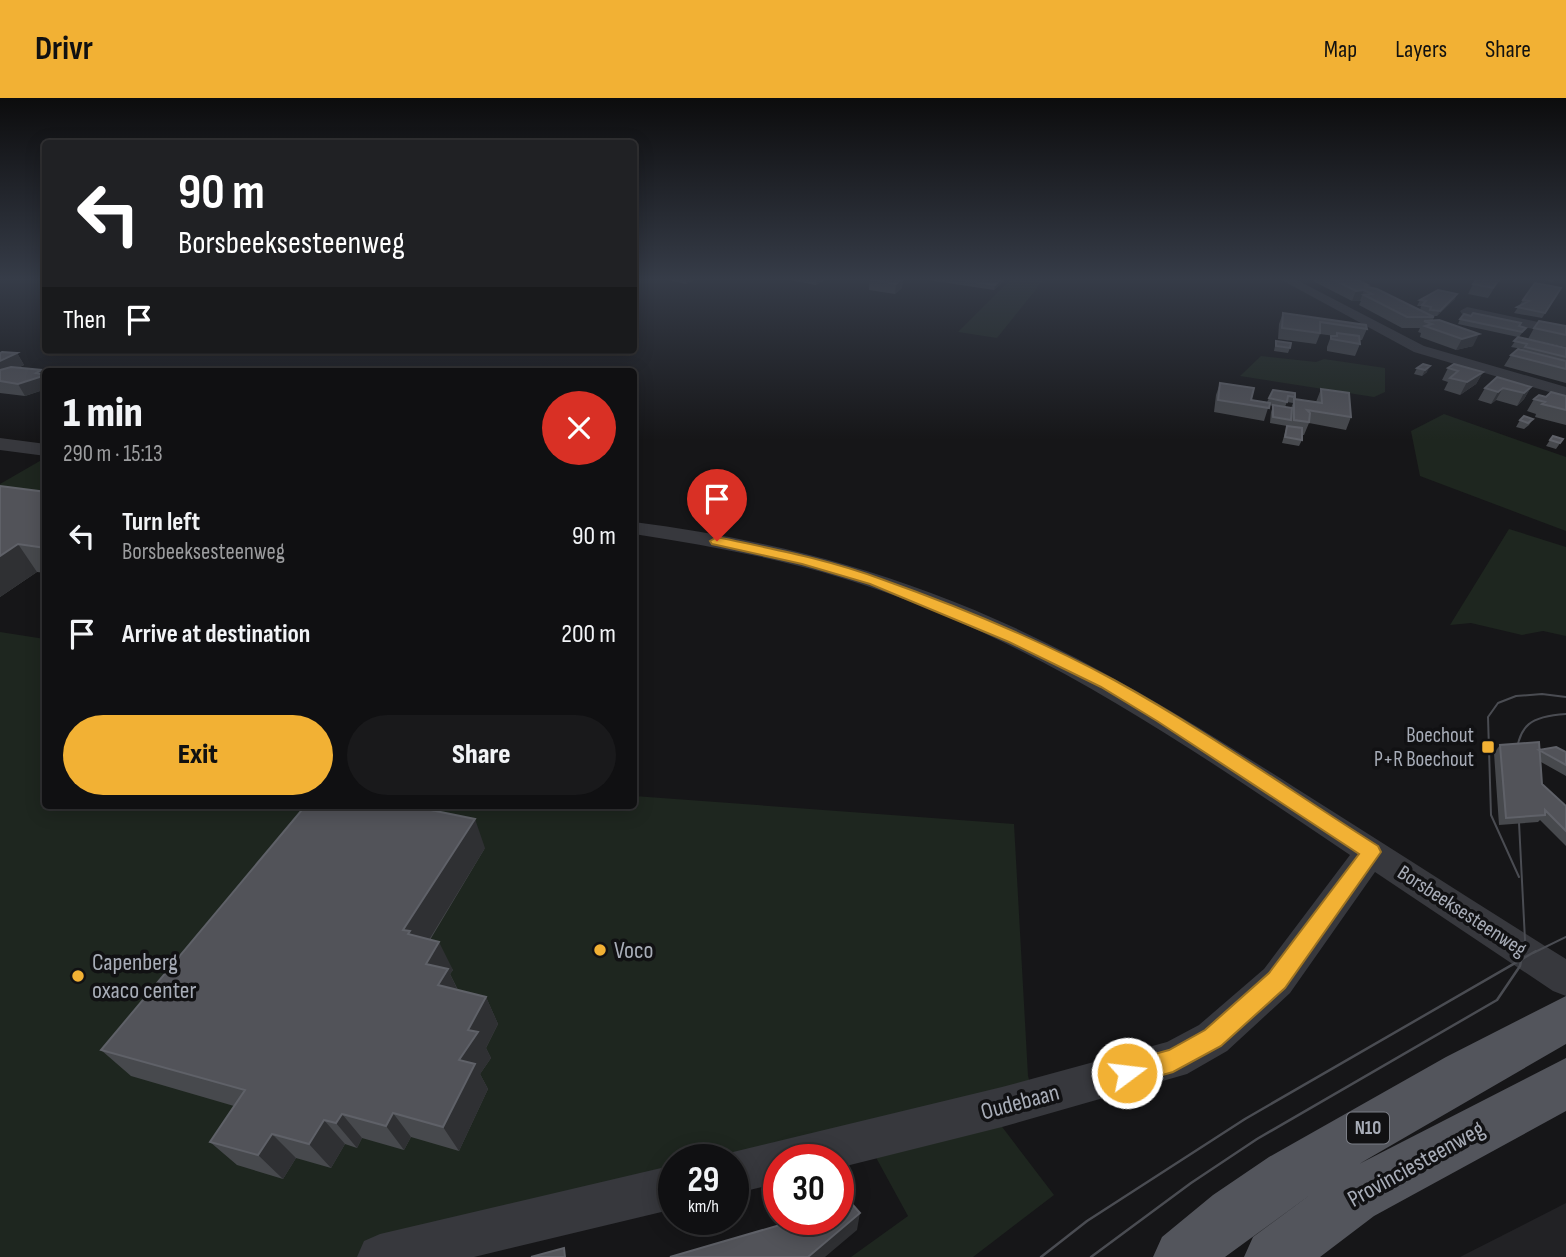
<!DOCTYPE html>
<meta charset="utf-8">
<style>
body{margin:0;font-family:"Sofia Sans Condensed",sans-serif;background:#19191b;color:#f1f3f6;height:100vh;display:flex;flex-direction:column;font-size:26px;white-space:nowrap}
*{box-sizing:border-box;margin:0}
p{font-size:23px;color:#9c9d9f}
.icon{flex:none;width:38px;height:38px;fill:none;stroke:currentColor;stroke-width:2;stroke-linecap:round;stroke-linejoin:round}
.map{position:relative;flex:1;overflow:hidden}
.sheet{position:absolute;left:42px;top:270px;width:595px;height:441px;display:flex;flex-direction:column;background:#101012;border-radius:7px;box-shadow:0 4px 18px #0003,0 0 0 2px #303032}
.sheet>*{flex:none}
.hud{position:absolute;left:42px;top:42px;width:595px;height:214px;border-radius:7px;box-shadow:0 4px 18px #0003,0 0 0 2px #303032;background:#202124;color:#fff;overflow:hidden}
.speed{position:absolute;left:658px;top:1046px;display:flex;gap:14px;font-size:35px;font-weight:700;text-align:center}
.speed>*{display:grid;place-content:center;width:91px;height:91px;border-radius:50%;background:#101012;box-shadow:0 4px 18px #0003,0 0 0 2px #303032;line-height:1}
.speed small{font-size:18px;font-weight:400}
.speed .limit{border:10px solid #d22;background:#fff;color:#111}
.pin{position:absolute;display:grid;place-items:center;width:60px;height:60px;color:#fff;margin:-72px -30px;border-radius:50% 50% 50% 0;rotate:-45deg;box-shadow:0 0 7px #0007}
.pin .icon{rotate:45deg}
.me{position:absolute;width:77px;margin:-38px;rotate:75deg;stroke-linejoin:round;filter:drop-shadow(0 0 5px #0008)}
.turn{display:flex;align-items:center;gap:24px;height:147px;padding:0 21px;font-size:32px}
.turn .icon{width:91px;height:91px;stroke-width:2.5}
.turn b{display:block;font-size:49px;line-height:60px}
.then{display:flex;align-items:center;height:66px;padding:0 21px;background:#0003;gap:14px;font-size:26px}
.round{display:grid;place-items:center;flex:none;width:74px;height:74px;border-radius:37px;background:#19191b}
.overview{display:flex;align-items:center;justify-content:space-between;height:119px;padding:0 21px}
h1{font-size:42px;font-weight:800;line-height:52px}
.primary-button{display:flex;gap:14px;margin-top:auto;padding:14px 21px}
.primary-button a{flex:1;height:80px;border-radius:42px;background:#f2b134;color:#111;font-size:28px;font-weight:800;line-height:80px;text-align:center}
.primary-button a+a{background:#19191b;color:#f1f3f6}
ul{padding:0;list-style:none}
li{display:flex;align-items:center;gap:21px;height:98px;padding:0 21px}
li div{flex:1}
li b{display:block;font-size:26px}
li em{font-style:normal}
header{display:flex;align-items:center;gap:42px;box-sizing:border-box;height:98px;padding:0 35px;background:#f2b134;color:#111}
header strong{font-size:33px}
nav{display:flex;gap:38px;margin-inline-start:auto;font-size:24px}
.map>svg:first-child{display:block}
.built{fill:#222225}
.green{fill:#1e261f}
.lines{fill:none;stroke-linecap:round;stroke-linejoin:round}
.minor{fill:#37383d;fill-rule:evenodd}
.major{fill:#53555c;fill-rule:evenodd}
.tram-far1{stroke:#4a4c52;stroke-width:2}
.tram{stroke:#4a4c52;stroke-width:2.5}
.wall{fill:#47494d;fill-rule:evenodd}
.shaded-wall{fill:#2f3033}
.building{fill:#525359;stroke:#5f6168;stroke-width:2}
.route{fill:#f2b134;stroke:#9d7322;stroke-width:2}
.poi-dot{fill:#f2b134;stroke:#111113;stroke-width:2.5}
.labels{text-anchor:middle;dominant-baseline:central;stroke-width:7;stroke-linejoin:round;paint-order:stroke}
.shield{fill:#111113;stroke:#7b7e86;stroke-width:2}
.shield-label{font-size:19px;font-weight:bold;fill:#a8adb8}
.poi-label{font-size:21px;fill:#a8adb8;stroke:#111113;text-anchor:end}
.street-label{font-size:21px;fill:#a8adb8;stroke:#111113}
.near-poi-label{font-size:24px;fill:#a8adb8;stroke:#111113;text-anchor:start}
.near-street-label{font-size:24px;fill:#a8adb8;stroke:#111113}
</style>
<header>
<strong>Drivr</strong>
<nav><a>Map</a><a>Layers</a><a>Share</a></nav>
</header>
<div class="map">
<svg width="1566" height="1159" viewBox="0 0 1566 1159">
<rect width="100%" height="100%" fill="#161618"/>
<!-- built -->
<path class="built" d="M1566 1105V1159H1460Z"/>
<!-- green -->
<path class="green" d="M1012 180H1045L997 240 958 234Z
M1261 258 1316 264 1324 261 1385 270V294L1374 299 1240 278Z
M1444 316 1566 359V433L1420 378 1411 333Z
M45 360V468L0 499V386Z
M1509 431 1566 449V538L1543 533 1522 537 1471 525 1450 527Z
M0 534 45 541 46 707H634V698L1014 726 1028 978 1034 1000 990 1013 1054 1097 973 1159H851L908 1118 867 1043 787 1062H674V1089L380 1159H0Z"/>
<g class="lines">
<!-- minor -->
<path class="minor" d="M1278 180H1293L1424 248 1566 289V299L1414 254Z
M1467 209 1566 230V238L1462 216 1460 213Z
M0 340 46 346V358L0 352Z
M634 424C736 437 835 459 931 495 1061 543 1177 615 1294 689 1384 746 1475 804 1566 861V898L1553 893 1375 774 1290 895 1227 953 1187 976 1002 1029 838 1070V1062H779V1085L733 1096V1062H717L733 1054 1002 989 1167 944 1199 927 1264 871 1350 757C1199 656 1050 551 876 491 797 463 716 449 634 436Z
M674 1067V1111L474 1159H357L364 1143 380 1136Z"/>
<!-- major -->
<path class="major" d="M1566 898V946L1359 1066 1566 960V1013L1374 1118 1320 1159H1244L1253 1139 1314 1094 1225 1159H1153L1162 1139 1213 1097 1269 1059 1446 959Z"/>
<!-- tram-far1 -->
<path class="tram-far1" d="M1516 663C1517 626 1532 618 1566 616
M1518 705 1525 842 1522 855
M1519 779 1491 717 1488 619 1498 605 1516 598 1542 596 1566 599
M1533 855 1566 839"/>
<!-- tram -->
<path class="tram" d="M1041 1159 1087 1123 1245 1021 1536 853
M1091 1159 1191 1085 1257 1041 1497 902 1520 868 1523 853"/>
</g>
<!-- wall -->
<path class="wall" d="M663 180H696V181L686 186 664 181Z
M779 180H828L816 187Z
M903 180 902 190 895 196 869 192 870 181Z
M915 180H1007L994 192Z
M1314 180H1353L1367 188 1420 212 1421 208H1417L1420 202 1455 201 1437 218H1431L1434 219 1433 222 1473 248 1456 252 1420 239 1421 235 1418 234 1420 230H1402L1359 207 1361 203H1352L1313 183Z
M1540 180H1555L1553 184 1539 181Z
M1499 182 1488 200 1468 196 1473 186Z
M1558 196 1542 220 1514 215 1523 202Z
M1283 215 1367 231 1362 242H1359L1360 246 1355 258 1327 253V249L1331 238H1335L1320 236 1316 246 1278 241 1279 226Z
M1460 221 1526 230 1519 239 1566 250V285L1504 268 1511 257 1523 251 1511 249 1518 239 1458 226Z
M1566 228V249L1528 241 1534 230Z
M1276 243 1290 250 1288 255 1274 253Z
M0 255H17L24 267 18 270 42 272 46 277V291L25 298 0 295Z
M1423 266 1427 274 1422 278 1414 276 1417 270Z
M1448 270 1483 274 1476 286 1460 297 1444 292 1448 284 1442 282Z
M1220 285 1251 302 1267 304 1273 292 1295 299 1294 301 1316 304 1321 291 1351 319 1346 332 1309 325 1304 337H1302V342L1299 348 1282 345 1287 328 1270 325 1271 314 1273 308 1269 307 1264 323 1214 314 1216 297ZM1287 304 1293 305 1291 310 1285 309Z
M1531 289 1524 301 1517 308 1496 302 1491 306 1478 302 1485 290Z
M1566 298V327L1535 319 1536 316 1527 313 1534 301 1546 299Z
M1533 321 1529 327 1524 331 1516 329 1520 322Z
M1563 341 1556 351 1546 348 1550 342Z
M0 388 46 394V475L37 474 0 499Z
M1500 647 1566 654V678L1541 664 1542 686 1566 708V748L1540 722 1538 724 1499 727 1494 655Z
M485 750 430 842 453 872 450 876 458 892 486 899 498 926 486 950 491 960 480 976 488 991 459 1053 411 1039 404 1052 362 1040 357 1050 345 1046 331 1070 296 1060 283 1081 237 1067 210 1044 234 1008 131 978 101 952Z"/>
<!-- shaded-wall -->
<path class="shaded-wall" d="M686 180H696V181L686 186Z
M816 180H828L816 187Z
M903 180 902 190 895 196 896 186Z
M1002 180H1007L994 192 995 187Z
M1364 192 1360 203H1352L1356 193Z
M1457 196 1455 201 1437 218 1440 213Z
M1479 236 1473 248 1456 252 1462 241Z
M17 255 24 267 0 278V263Z
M1430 268 1427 274 1422 278 1425 272Z
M42 272 45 277 46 291 25 298 18 286Z
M1483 274 1476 286 1460 297 1467 284Z
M1531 289 1524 301 1517 308 1524 295Z
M1503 290 1496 302 1491 306 1498 294Z
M18 446 37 474 0 499V458Z
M475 721 485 750 421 855 403 832Z
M439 844 453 872 450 876 461 899 441 892 426 866Z
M486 899 498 926 486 950 491 960 480 976 488 991 459 1053 443 1029 468 932Z
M393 1015 411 1039 404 1052 386 1028Z
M342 1016 362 1040 357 1050 336 1025Z
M324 1022 345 1046 331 1070 309 1046Z
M272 1036 296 1060 283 1081 258 1057Z
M860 1115 857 1132 825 1159H808Z"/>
<!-- building -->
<path class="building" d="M872 180H903L896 186 870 181Z
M948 180H1002L995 187Z
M1330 180H1353L1368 187 1364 188 1377 191 1434 219H1407L1364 197 1372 196 1364 192 1356 193Z
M1478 180H1488L1499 182 1493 190 1473 186Z
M1535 185 1561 190 1545 215 1517 209 1529 203 1523 202Z
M1438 192 1457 196 1440 213 1430 212 1431 209 1422 207 1426 203 1420 202Z
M1283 215 1366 227 1367 231 1320 224V235L1282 230Z
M1473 215 1521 225 1519 228 1526 230 1522 234 1460 221 1464 216 1471 218Z
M1439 222 1479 236 1462 241 1425 228 1432 226 1424 223Z
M1539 223 1566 228V237L1534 230Z
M1337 235 1359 238 1360 246 1331 241V238H1337Z
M1518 239 1566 250V259L1525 249 1527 246 1514 243Z
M1276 243 1291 245 1290 250 1276 248Z
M1518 251 1566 263V271L1511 257Z
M2 254 17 255 0 263V255Z
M1423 266 1430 268 1425 272 1417 270Z
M1454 266 1483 274 1467 284 1450 280 1458 273 1448 270Z
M11 269 42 272 36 275 46 277 18 286 0 283V272Z
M451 269 468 272 445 273Z
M1497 279 1531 289 1524 295 1503 290 1498 294 1485 290Z
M1220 285 1254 290 1251 302 1270 305 1269 310 1218 302Z
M1321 291 1349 295 1351 319 1307 312 1310 315 1309 324 1294 322V301L1322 305Z
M1273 292 1295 295V299L1288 298 1287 304 1269 300Z
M1551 294 1566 298V312L1542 306 1545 304 1534 301 1539 297 1546 299Z
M1273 307 1292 310 1291 322 1273 319Z
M1524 318 1533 321 1528 325 1520 322Z
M1287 328 1302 330V342L1285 339Z
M1553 338 1563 341 1560 345 1550 342Z
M0 388 46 394V450L18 446 0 458Z
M1539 644 1542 686 1566 708V733L1545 712V717L1506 720 1500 647Z
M1556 649 1566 654V667L1539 652Z
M306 707H406L475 721 403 832 410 833 408 836 439 844 426 866 448 871 438 887 486 899 468 932 478 934 459 962 475 966 443 1029 393 1015 386 1028 342 1016 336 1025 324 1022 309 1046 272 1036 258 1057 210 1044 245 992 101 952Z
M852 1106 860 1115 808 1159H670L797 1122H838V1110Z
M564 1150 565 1159H531Z"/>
<!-- sky -->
<linearGradient id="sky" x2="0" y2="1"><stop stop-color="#0c0c0d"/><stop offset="0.53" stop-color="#363c48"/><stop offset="1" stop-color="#363c48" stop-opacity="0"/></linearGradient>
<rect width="1566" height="342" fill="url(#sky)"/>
<!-- route -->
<path class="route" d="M717 439C772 451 828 461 881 481 960 509 1040 542 1114 582 1205 632 1291 693 1378 748L1381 754 1285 890 1221 948 1173 974 1127 987 1118 983 1115 975 1118 966 1169 952 1205 932 1269 875 1359 756 1157 623 1101 589 1009 544 870 486 802 466 712 446 710 443Z"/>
<!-- markers -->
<g class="poi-dot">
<rect x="1481" y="642" width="14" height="14" rx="3.5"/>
<circle cx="600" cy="852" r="7"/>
<circle cx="78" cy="878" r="7"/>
</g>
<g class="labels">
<!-- shield labels -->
<rect class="shield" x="1347" y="1014.5" width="42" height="31" rx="5"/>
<g class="shield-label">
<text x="1368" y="1030">N10</text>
</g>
<!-- poi labels -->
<g class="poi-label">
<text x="1474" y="637">Boechout<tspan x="1474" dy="24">P+R Boechout</tspan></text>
</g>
<!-- street labels -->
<g class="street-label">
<text transform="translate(1462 813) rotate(33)">Borsbeeksesteenweg</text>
</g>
<!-- near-poi labels -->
<g class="near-poi-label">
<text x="614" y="852">Voco</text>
<text x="92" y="864">Capenberg<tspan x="92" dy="28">oxaco center</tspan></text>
</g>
<!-- near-street labels -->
<g class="near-street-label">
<text transform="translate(1020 1004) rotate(-15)">Oudebaan</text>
<text transform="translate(1416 1066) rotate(-29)">Provinciesteenweg</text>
</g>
</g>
</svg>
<div class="speed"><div>29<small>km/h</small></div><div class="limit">30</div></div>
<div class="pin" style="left:717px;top:443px;background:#d93025"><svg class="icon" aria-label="arrive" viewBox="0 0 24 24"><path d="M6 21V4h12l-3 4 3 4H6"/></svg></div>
<svg class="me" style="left:1127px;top:975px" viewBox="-20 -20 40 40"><circle r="17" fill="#f2b134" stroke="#fff" stroke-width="3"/><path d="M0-11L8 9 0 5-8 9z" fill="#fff"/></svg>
<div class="hud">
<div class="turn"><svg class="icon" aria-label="left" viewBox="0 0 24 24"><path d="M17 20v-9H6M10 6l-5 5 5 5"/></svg><div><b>90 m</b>Borsbeeksesteenweg</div></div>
<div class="then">Then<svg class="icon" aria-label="arrive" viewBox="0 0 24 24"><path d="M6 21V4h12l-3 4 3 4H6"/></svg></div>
</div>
<section class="sheet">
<div class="overview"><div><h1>1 min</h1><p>290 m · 15:13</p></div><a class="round" style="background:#d93025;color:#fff"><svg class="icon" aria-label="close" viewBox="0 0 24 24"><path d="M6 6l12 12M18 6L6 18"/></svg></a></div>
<ul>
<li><svg class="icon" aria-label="left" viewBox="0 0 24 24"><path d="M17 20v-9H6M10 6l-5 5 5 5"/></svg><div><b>Turn left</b><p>Borsbeeksesteenweg</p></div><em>90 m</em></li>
<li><svg class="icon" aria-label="arrive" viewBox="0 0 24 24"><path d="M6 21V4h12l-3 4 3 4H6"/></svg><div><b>Arrive at destination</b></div><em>200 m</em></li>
</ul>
<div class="primary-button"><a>Exit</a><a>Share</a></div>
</section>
</div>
